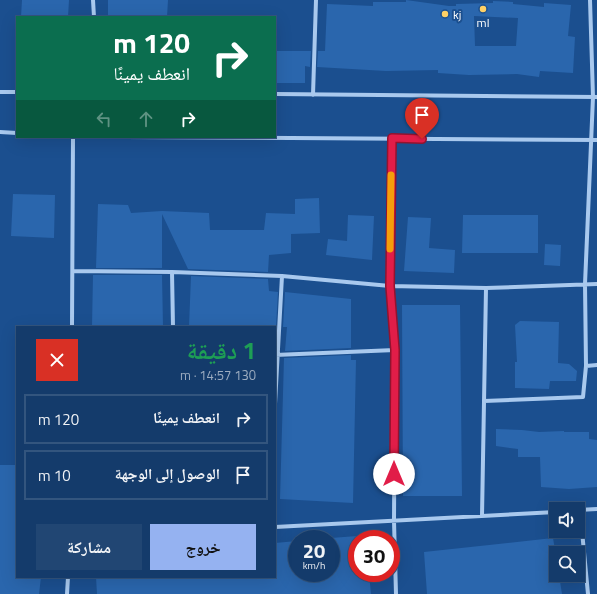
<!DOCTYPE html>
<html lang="ar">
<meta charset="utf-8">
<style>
body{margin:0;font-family:"Titillium Web","Noto Naskh Arabic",sans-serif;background:#214673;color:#f1f3f6;direction:rtl;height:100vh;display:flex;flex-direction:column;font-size:15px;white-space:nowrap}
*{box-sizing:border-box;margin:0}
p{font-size:13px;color:#9dadc1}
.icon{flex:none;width:22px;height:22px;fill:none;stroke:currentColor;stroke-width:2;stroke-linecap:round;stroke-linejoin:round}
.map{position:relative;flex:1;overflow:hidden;direction:ltr}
.side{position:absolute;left:16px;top:326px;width:260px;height:252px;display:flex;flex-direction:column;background:#143b6b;border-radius:0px;box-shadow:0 4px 16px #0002,0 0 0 1px #33557e;direction:rtl}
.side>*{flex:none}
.top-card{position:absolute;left:16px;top:16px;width:260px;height:122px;border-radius:0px;box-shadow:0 4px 16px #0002,0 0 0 1px #33557e;direction:rtl;background:#0b6e4f;color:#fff;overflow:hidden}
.controls{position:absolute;left:549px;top:502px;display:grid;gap:8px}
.controls a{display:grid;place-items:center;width:36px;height:36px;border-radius:0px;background:#143b6b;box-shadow:0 4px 16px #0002,0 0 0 1px #33557e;font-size:20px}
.speed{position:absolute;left:288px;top:530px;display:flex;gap:8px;font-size:20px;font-weight:700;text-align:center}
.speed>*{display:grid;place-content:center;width:52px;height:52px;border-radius:50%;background:#143b6b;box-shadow:0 4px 16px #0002,0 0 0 1px #33557e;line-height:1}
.speed small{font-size:10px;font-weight:400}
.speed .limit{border:6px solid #d22;background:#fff;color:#111}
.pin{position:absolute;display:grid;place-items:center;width:34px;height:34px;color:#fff;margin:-41px -17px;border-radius:50% 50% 50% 0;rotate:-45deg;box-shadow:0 0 4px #0007}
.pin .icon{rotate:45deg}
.me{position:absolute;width:44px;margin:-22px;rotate:0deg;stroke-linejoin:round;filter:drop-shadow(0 0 3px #0008)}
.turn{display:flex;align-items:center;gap:14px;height:84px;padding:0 20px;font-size:18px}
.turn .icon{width:52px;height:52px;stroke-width:2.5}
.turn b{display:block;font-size:28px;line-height:34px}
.lanes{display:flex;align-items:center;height:38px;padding:0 20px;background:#0003;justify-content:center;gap:20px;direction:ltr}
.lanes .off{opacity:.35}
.round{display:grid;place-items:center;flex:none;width:42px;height:42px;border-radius:0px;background:#214673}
.overview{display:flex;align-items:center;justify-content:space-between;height:68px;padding:0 20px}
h1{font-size:24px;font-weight:700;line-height:30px;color:#1e9e55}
.primary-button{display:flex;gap:8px;margin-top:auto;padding:8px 20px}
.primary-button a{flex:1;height:46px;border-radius:0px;background:#95b2f1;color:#111;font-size:16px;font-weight:700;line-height:46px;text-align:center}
.primary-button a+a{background:#214673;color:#f1f3f6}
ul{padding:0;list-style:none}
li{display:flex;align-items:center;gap:12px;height:50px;margin:0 8px 6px;padding:0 12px;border:2px solid #33557e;border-radius:0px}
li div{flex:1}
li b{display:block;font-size:15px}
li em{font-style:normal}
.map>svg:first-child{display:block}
.building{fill:#2a66ad;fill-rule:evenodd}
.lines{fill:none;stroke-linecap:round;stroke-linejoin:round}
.street{stroke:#a9c9ee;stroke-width:4}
.route-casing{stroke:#92132f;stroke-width:10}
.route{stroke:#e11d48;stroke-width:7}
.slow{stroke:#f59e0b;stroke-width:7}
.poi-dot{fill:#ffd166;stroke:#1b4f8f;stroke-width:1.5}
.labels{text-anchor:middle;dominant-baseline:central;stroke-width:4;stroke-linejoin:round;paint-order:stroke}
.poi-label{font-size:12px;fill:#fff;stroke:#1b4f8f;text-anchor:start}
</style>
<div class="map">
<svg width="597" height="594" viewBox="0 0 597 594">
<rect width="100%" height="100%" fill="#1b4f8f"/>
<!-- building -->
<path class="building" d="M22 0H69L68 17H21Z
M108 0H168L167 17H108Z
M406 0 449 6H456V4L493 3V1L513 2V4L544 7V3L571 5 568 36 575 37 573 73 540 71 539 77 517 74 469 75 438 73V70L386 71 317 67 318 51H325L327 4 373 6V2H406ZM474 16 518 18 516 46H475Z
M275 51H311L310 67 305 66V83H275Z
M13 194 55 195 54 238 11 236Z
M319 198 320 233 291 234V253L269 255 268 272 188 269 162 214V268H96L98 204 128 205 131 213 162 211 209 213 210 230H264L266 213 295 214V199Z
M348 215 374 216 372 260 326 255 328 239 347 241Z
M463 215H538V253H462Z
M408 217 431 218 429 248 455 250 454 273 404 271Z
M545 244 561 245 560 266 544 265Z
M93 275H162L163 327H92Z
M191 276 268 279 269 291 278 292 276 327H189Z
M285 292 351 299V348L285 351 287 327H283Z
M402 305H460L462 496H403Z
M520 321 559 322 558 363 569 364 577 371 576 381H550L549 389 515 388V362H517L515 325Z
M351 355V360H356L353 503 280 499 284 358Z
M496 429 522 430 539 432 564 431V432H589V439L597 440V487L569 489 541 487 540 457H518V449L496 446Z
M0 465H17V577H41L39 594H0Z
M357 536V573H369L371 594H97L96 577H275V543L297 541V573H331V538Z
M553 538 556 556V575H559L562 594H427L424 552Z"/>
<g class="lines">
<!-- street -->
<path class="street" d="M93 0 94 17
M0 92H17
M275 94 597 97
M313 95 316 0
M0 132 17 133
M126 137 597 140
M391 138 390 286 395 350 394 521 396 594
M73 271 172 272 282 276 390 286 486 288 597 284
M172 272 173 327
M72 327 73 137
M275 355 395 350
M586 366 597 365
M484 401 583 397 586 366 585 284 593 97 590 0
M275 404 282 276
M578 510 597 509
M580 510 588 594
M482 516 486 288
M275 527 556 512
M67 594 68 577"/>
</g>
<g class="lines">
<defs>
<path id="route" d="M394 474 395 350 390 286 392 138 422 139"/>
</defs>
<!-- route casing -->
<use href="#route" class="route-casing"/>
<!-- route -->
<use href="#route" class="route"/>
<!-- slow -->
<path class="slow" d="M390 249 391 175"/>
</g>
<!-- markers -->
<g class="poi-dot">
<circle cx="483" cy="9" r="4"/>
<circle cx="445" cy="14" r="4"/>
</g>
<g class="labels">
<!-- poi labels -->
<g class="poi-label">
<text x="453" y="14">kj</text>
<text x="483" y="22" text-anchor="middle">ml</text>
</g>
</g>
</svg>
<div class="controls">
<a><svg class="icon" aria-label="sound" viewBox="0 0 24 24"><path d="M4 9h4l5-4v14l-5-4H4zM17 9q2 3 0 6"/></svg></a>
<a><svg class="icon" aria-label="search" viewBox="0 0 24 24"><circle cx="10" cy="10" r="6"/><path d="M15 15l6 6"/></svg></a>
</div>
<div class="speed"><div>20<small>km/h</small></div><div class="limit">30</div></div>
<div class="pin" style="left:422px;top:139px;background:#d93025"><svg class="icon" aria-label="arrive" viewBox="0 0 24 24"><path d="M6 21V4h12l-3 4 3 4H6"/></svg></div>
<svg class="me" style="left:394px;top:474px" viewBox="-20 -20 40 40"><circle r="19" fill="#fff"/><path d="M0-13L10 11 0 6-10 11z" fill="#e11d48"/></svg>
<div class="top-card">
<div class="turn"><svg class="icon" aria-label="right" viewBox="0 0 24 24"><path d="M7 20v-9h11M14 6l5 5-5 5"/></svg><div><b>120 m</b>انعطف يمينًا</div></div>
<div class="lanes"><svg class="icon off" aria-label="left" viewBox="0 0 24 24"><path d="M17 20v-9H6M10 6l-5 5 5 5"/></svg><svg class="icon off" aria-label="ahead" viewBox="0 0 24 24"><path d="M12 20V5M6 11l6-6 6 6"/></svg><svg class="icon" aria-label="right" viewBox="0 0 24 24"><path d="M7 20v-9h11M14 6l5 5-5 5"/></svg></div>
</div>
<section class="side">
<div class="overview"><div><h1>1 دقيقة</h1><p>130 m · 14:57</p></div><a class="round" style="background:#d93025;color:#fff"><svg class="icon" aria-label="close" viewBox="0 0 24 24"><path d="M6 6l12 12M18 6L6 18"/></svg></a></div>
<ul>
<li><svg class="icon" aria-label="right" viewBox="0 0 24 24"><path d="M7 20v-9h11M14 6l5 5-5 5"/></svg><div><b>انعطف يمينًا</b></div><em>120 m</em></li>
<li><svg class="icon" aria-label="arrive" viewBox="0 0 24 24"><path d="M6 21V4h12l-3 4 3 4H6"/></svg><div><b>الوصول إلى الوجهة</b></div><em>10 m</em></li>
</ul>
<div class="primary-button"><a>خروج</a><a>مشاركة</a></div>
</section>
</div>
